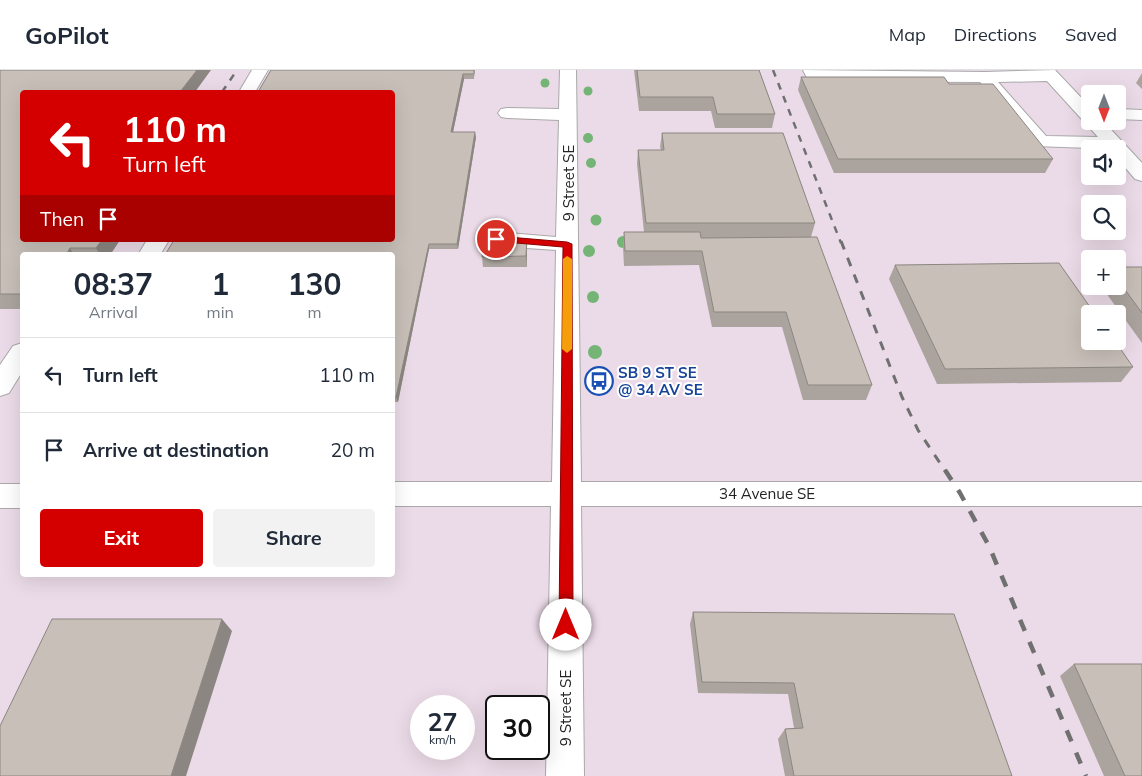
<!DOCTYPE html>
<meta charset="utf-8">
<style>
body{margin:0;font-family:Mulish,sans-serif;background:#f2f2f3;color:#1f2937;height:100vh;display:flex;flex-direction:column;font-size:19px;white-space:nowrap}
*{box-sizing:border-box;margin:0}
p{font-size:16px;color:#747a83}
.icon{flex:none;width:28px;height:28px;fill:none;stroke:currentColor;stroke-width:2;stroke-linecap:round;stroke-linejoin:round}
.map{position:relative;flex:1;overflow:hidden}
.side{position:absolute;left:20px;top:182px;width:375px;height:325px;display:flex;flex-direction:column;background:#fff;border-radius:5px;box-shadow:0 5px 20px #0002}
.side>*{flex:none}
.top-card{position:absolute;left:20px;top:20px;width:375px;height:152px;border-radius:5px;box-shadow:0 5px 20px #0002;background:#d40000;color:#fff;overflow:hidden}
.needle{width:32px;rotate:180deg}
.buttons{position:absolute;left:1081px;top:15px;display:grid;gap:10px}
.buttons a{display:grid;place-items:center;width:45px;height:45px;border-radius:5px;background:#fff;box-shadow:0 5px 20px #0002;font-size:25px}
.speed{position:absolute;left:410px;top:625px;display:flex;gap:10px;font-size:25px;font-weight:700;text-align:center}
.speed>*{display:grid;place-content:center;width:65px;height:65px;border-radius:50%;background:#fff;box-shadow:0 5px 20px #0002;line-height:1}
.speed small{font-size:12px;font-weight:400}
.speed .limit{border:2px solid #111;border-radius:8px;background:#fff;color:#111}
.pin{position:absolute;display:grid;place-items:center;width:42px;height:42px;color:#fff;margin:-21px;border:2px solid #fff;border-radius:50%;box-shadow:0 1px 5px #0007}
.me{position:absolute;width:55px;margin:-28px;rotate:0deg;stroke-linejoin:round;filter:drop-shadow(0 0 4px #0008)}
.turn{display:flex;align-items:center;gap:18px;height:105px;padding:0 20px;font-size:22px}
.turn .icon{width:65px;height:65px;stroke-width:2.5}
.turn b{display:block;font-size:35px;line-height:42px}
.then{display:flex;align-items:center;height:48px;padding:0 20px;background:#0003;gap:10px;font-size:19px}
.eta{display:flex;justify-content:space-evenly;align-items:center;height:85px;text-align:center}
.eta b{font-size:30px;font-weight:700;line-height:35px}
.button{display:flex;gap:10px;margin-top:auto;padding:10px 20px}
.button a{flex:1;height:58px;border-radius:5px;background:#d40000;color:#fff;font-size:20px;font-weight:700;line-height:58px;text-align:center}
.button a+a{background:#f2f2f3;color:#1f2937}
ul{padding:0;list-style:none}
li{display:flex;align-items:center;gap:15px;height:75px;padding:0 20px;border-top:1px solid #e0e1e3}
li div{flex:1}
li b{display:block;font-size:19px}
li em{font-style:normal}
header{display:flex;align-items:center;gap:30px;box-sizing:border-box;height:70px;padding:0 25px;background:#fff;border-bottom:1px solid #e0e1e3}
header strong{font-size:24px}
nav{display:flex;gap:28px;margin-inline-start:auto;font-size:18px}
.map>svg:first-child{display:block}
.industrial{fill:#ebdbe8;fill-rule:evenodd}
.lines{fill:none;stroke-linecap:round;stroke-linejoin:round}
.minor-casing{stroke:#a9a9a9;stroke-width:2}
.minor{fill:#fff;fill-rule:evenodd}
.rail-far2{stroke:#707070;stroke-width:2.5;stroke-dasharray:7 7;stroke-linecap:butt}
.rail-far1{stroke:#707070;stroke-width:3;stroke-dasharray:9 9;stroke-linecap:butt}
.rail{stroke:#707070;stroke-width:4.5;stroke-dasharray:12 12;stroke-linecap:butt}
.tree{fill:#74b475}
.wall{fill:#aba49e}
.shaded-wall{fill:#8b8681}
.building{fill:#c7bfb8;stroke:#8b8681}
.route{fill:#d40000;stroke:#8a0000}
.slow{fill:#f59e0b}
.labels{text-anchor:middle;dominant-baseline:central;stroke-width:4;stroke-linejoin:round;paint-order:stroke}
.street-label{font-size:15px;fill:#222;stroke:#fff}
.transit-label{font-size:15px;font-weight:bold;fill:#164399;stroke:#fff;text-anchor:start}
</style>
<header>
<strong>GoPilot</strong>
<nav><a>Map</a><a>Directions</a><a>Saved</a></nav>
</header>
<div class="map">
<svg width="1142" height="706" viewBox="0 0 1142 706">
<rect width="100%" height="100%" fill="#f2efe9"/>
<!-- industrial -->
<path class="industrial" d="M0 0H1142V706H0ZM22 22H392V170H22ZM1090 24H1118V51H1090ZM1090 79H1118V106H1090ZM1090 134H1118V161H1090ZM22 185H392V505H22ZM1090 189H1118V216H1090ZM1090 244H1118V271H1090ZM421 636H464V679H421ZM496 636H539V679H496Z"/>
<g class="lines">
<defs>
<path id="minor" d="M252 0H268L255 22H239Z
M560 0H576L581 412H1142V436H581L584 706H546L551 436H392V412H552L556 180 496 176 488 174 485 169 488 164 496 162 556 167 559 50 507 48 501 47 498 43 501 39 507 38 559 39Z
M803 0 985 2 1055 0 1090 37V51H1103L1142 93V111L1135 109 1118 89V79L1034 76 980 12 814 11 808 10ZM1047 11 1098 67 1046 66 998 12Z
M1118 39 1142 40V50L1118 49Z
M147 170H169L160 185H138Z
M22 273V302L9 323 0 326V295L13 276Z
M0 414H22V438H0Z"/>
</defs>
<!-- minor casing -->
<use href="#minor" class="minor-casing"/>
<!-- minor -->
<use href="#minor" class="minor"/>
<!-- rail-far2 -->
<path class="rail-far2" d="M773 0 841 173
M222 22 237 0"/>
<!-- rail-far1 -->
<path class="rail-far1" d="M841 171 902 327 918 360 946 402"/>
<!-- rail -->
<path class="rail" d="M945 400 960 423 989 476 1086 706"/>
</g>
<!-- trees -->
<g class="tree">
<circle cx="545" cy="13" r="4.5"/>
<circle cx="588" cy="21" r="4.5"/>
<circle cx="588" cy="68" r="5"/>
<circle cx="591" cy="93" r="5"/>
<circle cx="596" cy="150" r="5.5"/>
<circle cx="623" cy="172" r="6"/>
<circle cx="589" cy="181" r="6"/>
<circle cx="593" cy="227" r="6"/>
<circle cx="595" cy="282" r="7"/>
</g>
<!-- wall -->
<path class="wall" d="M0 0 22 22 120 170 110 185H22V239H0Z
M271 0H475L474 9H464L453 62 476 67 458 179H429L398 332H392V185Z
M634 0H759L775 44 772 58H715L711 41H639Z
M1142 3V19L1136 13Z
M801 7 949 14 1053 89 1045 103H834L798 20Z
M662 63 815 153 811 167 872 315 866 330H803L782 257H712L699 195 624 196 623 177 624 162H644L637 94 638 80H661L660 77Z
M527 169V197H483L482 187Z
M895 195 1133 297 1121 312 937 314 889 209Z
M1118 197H1142V273L1101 216H1118Z
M693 542 1012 706H785L778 669 785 659 794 658 788 624 698 623 690 554Z
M1074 594 1142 706H1104L1060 606Z"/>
<!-- shaded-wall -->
<path class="shaded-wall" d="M197 0H211L195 22H180Z
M463 4 464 9 452 67 451 62Z
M475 62 476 67 458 179 457 174Z
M527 169V197L526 186Z
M102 170H120L110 185H100L96 178Z
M429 174V179L398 332 396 327Z
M70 178 74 185H66Z
M222 549 232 561 186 706H171Z"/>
<!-- building -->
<path class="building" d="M0 0H197L180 22H22V170H102L96 178H70L66 185H22V224H0Z
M271 0H474V4H463L451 62H475L457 174H429L396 327H392V185H165L174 170H392V22H258Z
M637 0H759L775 44H717L713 27H640Z
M801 7H944L949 14H993L1053 89H838Z
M662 63H783L815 153H646L638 80H664Z
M624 162H700L701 168 817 167 872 315H808L786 242H714L702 181H625Z
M483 169H527L526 186 482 187Z
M1059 193 1095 244H1090V271H1115L1133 297 945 299 895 195Z
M1118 197H1142V243L1118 210Z
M693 542 954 544 1012 706H794L785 659 803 658 794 613 702 612Z
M52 549H222L171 706H0V656Z
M1074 594H1142V706H1125Z"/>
<!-- route -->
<path class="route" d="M496 166 567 172 572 174 573 555 571 559 566 561 561 559 559 555 563 177 493 171V167Z"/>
<!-- slow -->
<path class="slow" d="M567 186 572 189V279L567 283 562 279 563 189Z"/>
<!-- icons -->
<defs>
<symbol id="bus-ring" viewBox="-11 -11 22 22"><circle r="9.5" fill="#fff" stroke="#1a4fb4" stroke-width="1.5"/><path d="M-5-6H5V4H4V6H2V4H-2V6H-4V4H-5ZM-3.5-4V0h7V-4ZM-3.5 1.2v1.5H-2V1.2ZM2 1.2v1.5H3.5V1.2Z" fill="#1a4fb4"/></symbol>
</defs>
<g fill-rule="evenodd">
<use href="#bus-ring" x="583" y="295" width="32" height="32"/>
</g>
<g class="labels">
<!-- street labels -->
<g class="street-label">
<text transform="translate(568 113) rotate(-90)">9 Street SE</text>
<text x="767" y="423">34 Avenue SE</text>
<text transform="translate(565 638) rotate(-90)">9 Street SE</text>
</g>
<!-- transit labels -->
<g class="transit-label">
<text x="618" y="302">SB 9 ST SE<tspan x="618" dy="17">@ 34 AV SE</tspan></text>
</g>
</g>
</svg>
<div class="buttons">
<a><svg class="needle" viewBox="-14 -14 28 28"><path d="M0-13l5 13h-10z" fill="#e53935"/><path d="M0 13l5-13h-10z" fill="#747a83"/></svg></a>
<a><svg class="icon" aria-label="sound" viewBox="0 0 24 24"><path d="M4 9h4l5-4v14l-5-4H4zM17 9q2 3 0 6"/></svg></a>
<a><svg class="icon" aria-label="search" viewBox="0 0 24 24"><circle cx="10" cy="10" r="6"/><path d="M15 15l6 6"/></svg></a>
<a>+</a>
<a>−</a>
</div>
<div class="speed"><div>27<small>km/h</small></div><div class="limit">30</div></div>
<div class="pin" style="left:496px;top:169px;background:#d93025"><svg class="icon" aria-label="arrive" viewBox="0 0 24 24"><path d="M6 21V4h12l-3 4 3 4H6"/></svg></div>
<svg class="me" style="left:566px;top:555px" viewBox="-20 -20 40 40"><circle r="19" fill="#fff"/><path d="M0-13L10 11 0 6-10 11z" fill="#d40000"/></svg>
<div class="top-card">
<div class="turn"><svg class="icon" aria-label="left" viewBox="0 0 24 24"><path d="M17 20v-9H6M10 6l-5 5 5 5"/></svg><div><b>110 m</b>Turn left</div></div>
<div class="then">Then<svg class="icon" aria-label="arrive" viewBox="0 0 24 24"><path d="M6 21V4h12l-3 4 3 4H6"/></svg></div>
</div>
<section class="side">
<div class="eta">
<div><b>08:37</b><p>Arrival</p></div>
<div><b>1</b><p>min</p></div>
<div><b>130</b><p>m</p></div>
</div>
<ul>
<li><svg class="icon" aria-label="left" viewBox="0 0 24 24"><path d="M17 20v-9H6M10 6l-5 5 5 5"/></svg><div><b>Turn left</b></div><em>110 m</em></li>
<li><svg class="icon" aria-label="arrive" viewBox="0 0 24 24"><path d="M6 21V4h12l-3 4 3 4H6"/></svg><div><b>Arrive at destination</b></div><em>20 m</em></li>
</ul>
<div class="button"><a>Exit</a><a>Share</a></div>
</section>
</div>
